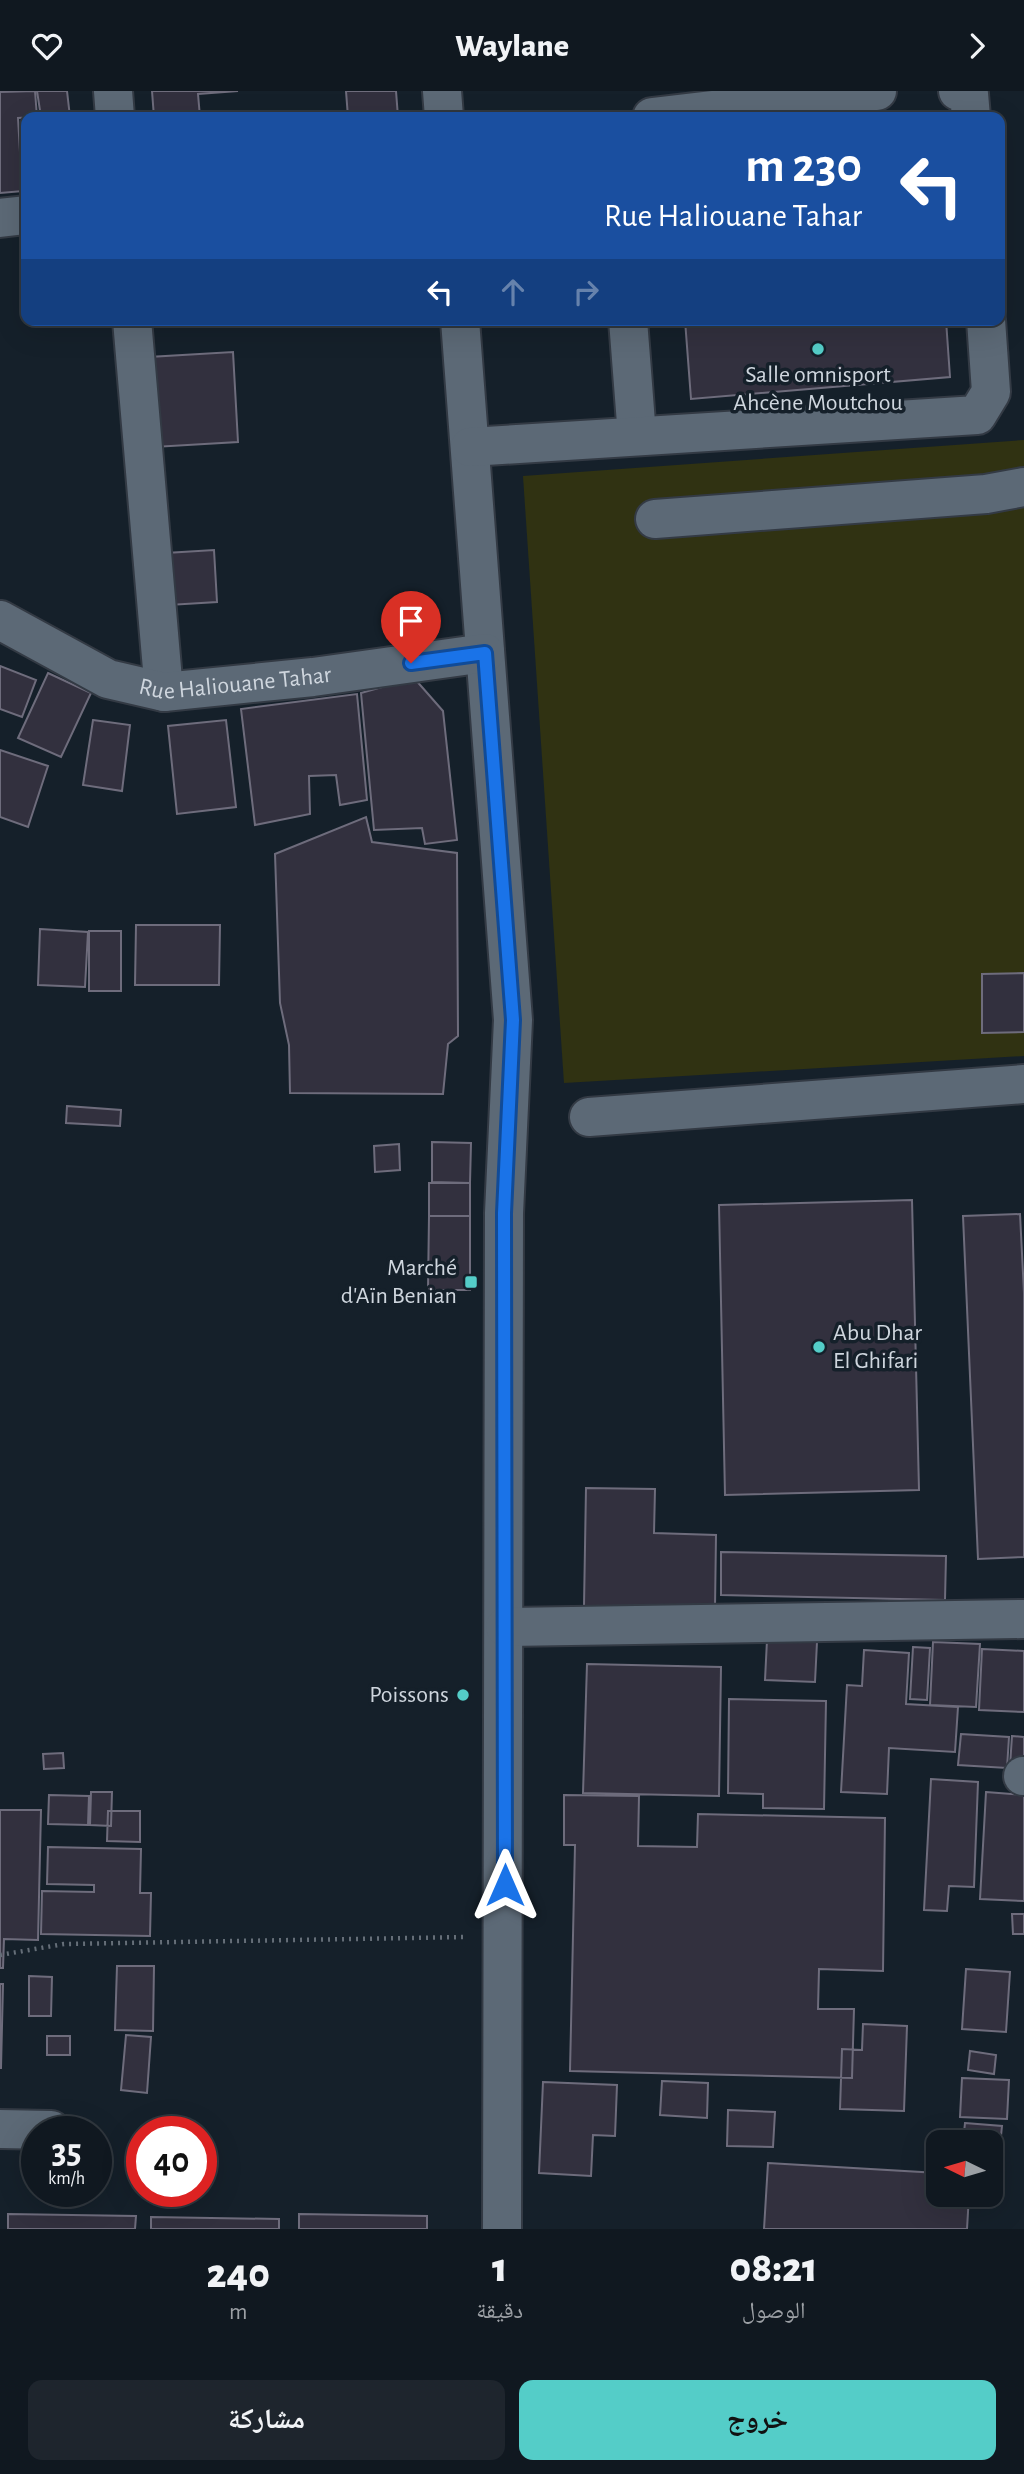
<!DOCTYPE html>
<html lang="ar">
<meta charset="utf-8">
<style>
body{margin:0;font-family:"Alegreya Sans","Noto Naskh Arabic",sans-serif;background:#1e252d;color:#f1f3f6;direction:rtl;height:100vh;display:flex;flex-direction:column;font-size:26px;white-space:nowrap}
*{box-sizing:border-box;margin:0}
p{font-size:23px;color:#9ca0a5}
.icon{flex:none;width:38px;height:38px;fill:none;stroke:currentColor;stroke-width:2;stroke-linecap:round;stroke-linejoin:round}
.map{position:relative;height:2138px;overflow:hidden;direction:ltr}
.sheet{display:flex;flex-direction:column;background:#101820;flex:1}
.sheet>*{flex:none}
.hud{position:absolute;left:21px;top:21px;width:984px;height:214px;border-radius:14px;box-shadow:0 7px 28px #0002,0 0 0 2px #30373e;direction:rtl;background:#1a4fa0;color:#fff;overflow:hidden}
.needle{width:46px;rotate:275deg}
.controls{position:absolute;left:926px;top:2039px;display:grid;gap:14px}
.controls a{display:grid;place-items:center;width:77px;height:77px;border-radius:14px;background:#101820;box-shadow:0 7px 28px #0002,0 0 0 2px #30373e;font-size:35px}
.speed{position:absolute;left:21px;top:2025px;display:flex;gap:14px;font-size:35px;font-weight:700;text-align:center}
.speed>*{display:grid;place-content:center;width:91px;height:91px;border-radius:50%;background:#101820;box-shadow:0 7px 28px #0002,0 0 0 2px #30373e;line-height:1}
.speed small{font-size:18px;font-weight:400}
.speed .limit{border:10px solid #d22;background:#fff;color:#111}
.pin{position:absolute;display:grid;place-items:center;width:60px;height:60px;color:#fff;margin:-72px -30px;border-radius:50% 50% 50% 0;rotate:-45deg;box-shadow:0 0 7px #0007}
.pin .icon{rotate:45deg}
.me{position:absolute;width:77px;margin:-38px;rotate:0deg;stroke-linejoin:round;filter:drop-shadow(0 0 5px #0008)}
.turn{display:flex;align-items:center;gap:24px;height:147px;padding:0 28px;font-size:32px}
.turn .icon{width:91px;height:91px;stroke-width:2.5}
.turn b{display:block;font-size:49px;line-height:60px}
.lanes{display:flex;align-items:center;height:66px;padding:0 28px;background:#0003;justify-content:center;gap:35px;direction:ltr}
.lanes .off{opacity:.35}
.eta{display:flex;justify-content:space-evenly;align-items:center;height:119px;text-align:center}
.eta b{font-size:42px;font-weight:800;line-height:49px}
.button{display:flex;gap:14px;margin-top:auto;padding:14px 28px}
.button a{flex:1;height:80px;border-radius:14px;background:#54cdc8;color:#111;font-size:28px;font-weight:800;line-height:80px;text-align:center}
.button a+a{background:#1e252d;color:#f1f3f6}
header{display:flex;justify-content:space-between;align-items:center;height:91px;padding:0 28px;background:#101820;font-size:32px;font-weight:800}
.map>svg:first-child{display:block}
.green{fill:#303212}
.building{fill:#32303e;stroke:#6e6c7c;stroke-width:2}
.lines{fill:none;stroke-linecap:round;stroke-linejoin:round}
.minor-casing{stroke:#333a44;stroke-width:42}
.path{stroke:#656e78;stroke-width:4.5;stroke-dasharray:2 5;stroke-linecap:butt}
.minor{stroke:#5c6976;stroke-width:38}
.route-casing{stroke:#114b97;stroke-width:18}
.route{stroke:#1a73e8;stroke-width:12}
.poi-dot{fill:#54cdc8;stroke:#15202a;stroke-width:2.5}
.labels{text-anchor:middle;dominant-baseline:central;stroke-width:7;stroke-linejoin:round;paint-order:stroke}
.poi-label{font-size:24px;fill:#cfd6de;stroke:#15202a;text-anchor:end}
.street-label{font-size:24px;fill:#cfd6de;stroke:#15202a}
</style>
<header><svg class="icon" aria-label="forward" viewBox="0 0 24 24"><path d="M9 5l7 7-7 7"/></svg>Waylane<svg class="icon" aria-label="heart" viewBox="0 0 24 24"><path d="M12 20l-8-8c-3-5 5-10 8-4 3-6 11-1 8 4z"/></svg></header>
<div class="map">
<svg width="1024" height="2138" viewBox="0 0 1024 2138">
<rect width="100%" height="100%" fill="#15202a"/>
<!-- green -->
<path class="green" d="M1024 349V965L564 992 523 385Z"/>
<!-- building -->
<path class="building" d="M35 0 37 26 18 27 20 61 26 60V104L23 100 0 102V1Z
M37 0H67L70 26H41Z
M152 0H238L198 3 200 26H154Z
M346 0H396L398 26H348Z
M685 229H946L950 286 691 308Z
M233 261 238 351 154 356 149 266Z
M214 459 217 511 169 514 166 462Z
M0 575 36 589 22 626 0 618Z
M48 582 91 602 61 666 18 647Z
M414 587 443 620 457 749 425 753 422 737 374 739 361 602Z
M357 603 367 709 340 714 336 684 309 685 310 723 255 734 241 618Z
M93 629 130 634 122 700 83 694Z
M226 629 236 716 177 723 168 635Z
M0 659 48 675 28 736 0 726Z
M366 726 372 751 457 762 458 945 448 953 443 1003 290 1002 289 954 280 912 275 763Z
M136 834H220L219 894H135Z
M40 838 88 841 85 896 38 894Z
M89 840H121V900H89Z
M1024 882V941L982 942V883Z
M67 1015 121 1019 120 1035 66 1032Z
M432 1051 471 1052 470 1092 432 1091Z
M399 1053 400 1079 375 1081 374 1055Z
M429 1092H470V1125H429Z
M912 1109 919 1399 725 1404 719 1114Z
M1020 1123 1024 1202V1466L978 1468 963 1125Z
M429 1125H470V1199H428Z
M586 1397 655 1398 654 1442 716 1444 715 1517 584 1515Z
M721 1461 946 1465 945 1509 721 1504Z
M767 1549 817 1551 815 1591 765 1589Z
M933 1551 980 1553 976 1616 930 1614Z
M913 1556 930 1557 927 1609 910 1608Z
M982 1558 1024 1560V1621L979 1619Z
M864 1559 909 1562 906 1613 958 1616 955 1661 889 1657 887 1703 841 1701 847 1594 862 1595Z
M587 1573 721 1576 719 1705 583 1702Z
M729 1608 826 1610 824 1718 763 1717V1703L728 1702Z
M961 1643 1009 1646 1007 1677 958 1674Z
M1012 1645 1024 1646V1677L1010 1675Z
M63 1662 64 1677 44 1678 43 1663Z
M931 1688 978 1691 974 1796 949 1795 947 1820 924 1819Z
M91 1701H112L111 1735 90 1734Z
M986 1701 1024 1704V1810L980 1808Z
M49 1704 89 1705 88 1734 48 1733Z
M564 1704 639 1705 638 1755 697 1756 698 1723 885 1727 883 1880 819 1878 818 1918H854L852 1987 570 1980 575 1754H564Z
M0 1719H41L38 1849 4 1848 3 1877H0Z
M108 1720H140V1751L107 1750Z
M48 1756 141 1758 140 1802H151L150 1845 41 1843 42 1800 94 1801V1794L47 1793Z
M1012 1823H1024V1843H1013Z
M117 1875H154L153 1940 115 1939Z
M966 1878 1010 1881 1006 1941 962 1938Z
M29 1885 52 1886 51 1925H29Z
M0 1893H3L1 1977H0Z
M863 1933 907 1935 904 2020 840 2018 842 1958 862 1959Z
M126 1944 151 1946 147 2002 121 1999Z
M47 1945H70V1964H47Z
M970 1960 996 1964 994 1983 968 1979Z
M962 1987 1009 1989 1007 2028 960 2026Z
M662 1990 708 1992 707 2027 660 2024Z
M543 1991 617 1994 615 2045 593 2044 591 2085 539 2082Z
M728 2019 775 2021 773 2056 727 2055Z
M965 2032 1002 2035 999 2065H990V2051H963Z
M768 2072 938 2082V2104H969L967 2138H764Z
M8 2123 136 2125 135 2138H8Z
M299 2123 427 2125V2138H299Z
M151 2126 279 2128V2138H151Z"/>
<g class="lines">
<defs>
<g id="minor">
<path d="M113 0 115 26"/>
<path d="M442 0 444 26"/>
<path d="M958 0 969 3 971 26"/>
<path d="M652 26 877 0"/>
<path d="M0 127 26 124"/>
<path d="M132 229 164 601"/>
<path d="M460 229 513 929 504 1122 502 2138"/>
<path d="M628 229 637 345"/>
<path d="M470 356 977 324 991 301 986 229"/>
<path d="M655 428 986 403 1024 396"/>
<path id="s1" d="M0 529 108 588 164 601 313 586 485 562"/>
<path d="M589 1026 1024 993"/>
<path d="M505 1536 1024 1528"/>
<path d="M1023 1685H1024"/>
<path d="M0 2038 51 2039"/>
</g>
</defs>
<!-- minor casing -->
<use href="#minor" class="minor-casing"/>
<!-- path -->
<path class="path" d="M0 1864 64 1853 467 1846"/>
<!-- minor -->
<use href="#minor" class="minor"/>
</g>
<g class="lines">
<defs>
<path id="route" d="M411 572 485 562 513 929 504 1122 505 1794"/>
</defs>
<!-- route casing -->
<use href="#route" class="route-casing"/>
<!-- route -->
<use href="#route" class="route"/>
</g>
<!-- markers -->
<g class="poi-dot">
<circle cx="818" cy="258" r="7"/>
<rect x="464" y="1184" width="14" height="14" rx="3.5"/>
<circle cx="819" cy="1256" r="7"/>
<circle cx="463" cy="1604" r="7"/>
</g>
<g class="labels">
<!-- poi labels -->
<g class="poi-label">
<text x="818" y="284" text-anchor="middle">Salle omnisport<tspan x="818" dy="28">Ahcène Moutchou</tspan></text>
<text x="457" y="1177">Marché<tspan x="457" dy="28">d'Aïn Benian</tspan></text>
<text x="833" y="1242" text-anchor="start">Abu Dhar<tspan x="833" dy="28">El Ghifari</tspan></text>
<text x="449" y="1604">Poissons</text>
</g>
<!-- street labels -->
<g class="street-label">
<text stroke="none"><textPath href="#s1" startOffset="252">Rue Haliouane Tahar</textPath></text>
</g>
</g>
</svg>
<div class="controls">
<a><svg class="needle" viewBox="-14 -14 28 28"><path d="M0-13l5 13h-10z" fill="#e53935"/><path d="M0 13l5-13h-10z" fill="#9ca0a5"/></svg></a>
</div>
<div class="speed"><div>35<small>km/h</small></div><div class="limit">40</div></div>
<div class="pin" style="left:411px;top:572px;background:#d93025"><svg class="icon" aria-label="arrive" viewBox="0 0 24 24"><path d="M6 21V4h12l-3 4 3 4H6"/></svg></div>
<svg class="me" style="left:505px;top:1794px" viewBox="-20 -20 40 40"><path d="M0-17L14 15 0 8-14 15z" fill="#1a73e8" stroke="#fff" stroke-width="4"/></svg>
<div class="hud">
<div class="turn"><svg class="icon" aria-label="left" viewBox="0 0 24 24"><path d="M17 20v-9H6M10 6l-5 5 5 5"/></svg><div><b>230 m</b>Rue Haliouane Tahar</div></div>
<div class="lanes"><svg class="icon" aria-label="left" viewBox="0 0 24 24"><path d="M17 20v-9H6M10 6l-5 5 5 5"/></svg><svg class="icon off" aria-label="ahead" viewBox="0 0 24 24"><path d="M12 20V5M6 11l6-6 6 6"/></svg><svg class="icon off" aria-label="right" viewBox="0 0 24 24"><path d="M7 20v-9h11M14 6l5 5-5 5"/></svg></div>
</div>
</div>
<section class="sheet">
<div class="eta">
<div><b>08:21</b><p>الوصول</p></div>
<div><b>1</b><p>دقيقة</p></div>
<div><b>240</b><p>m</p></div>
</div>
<div class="button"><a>خروج</a><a>مشاركة</a></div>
</section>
